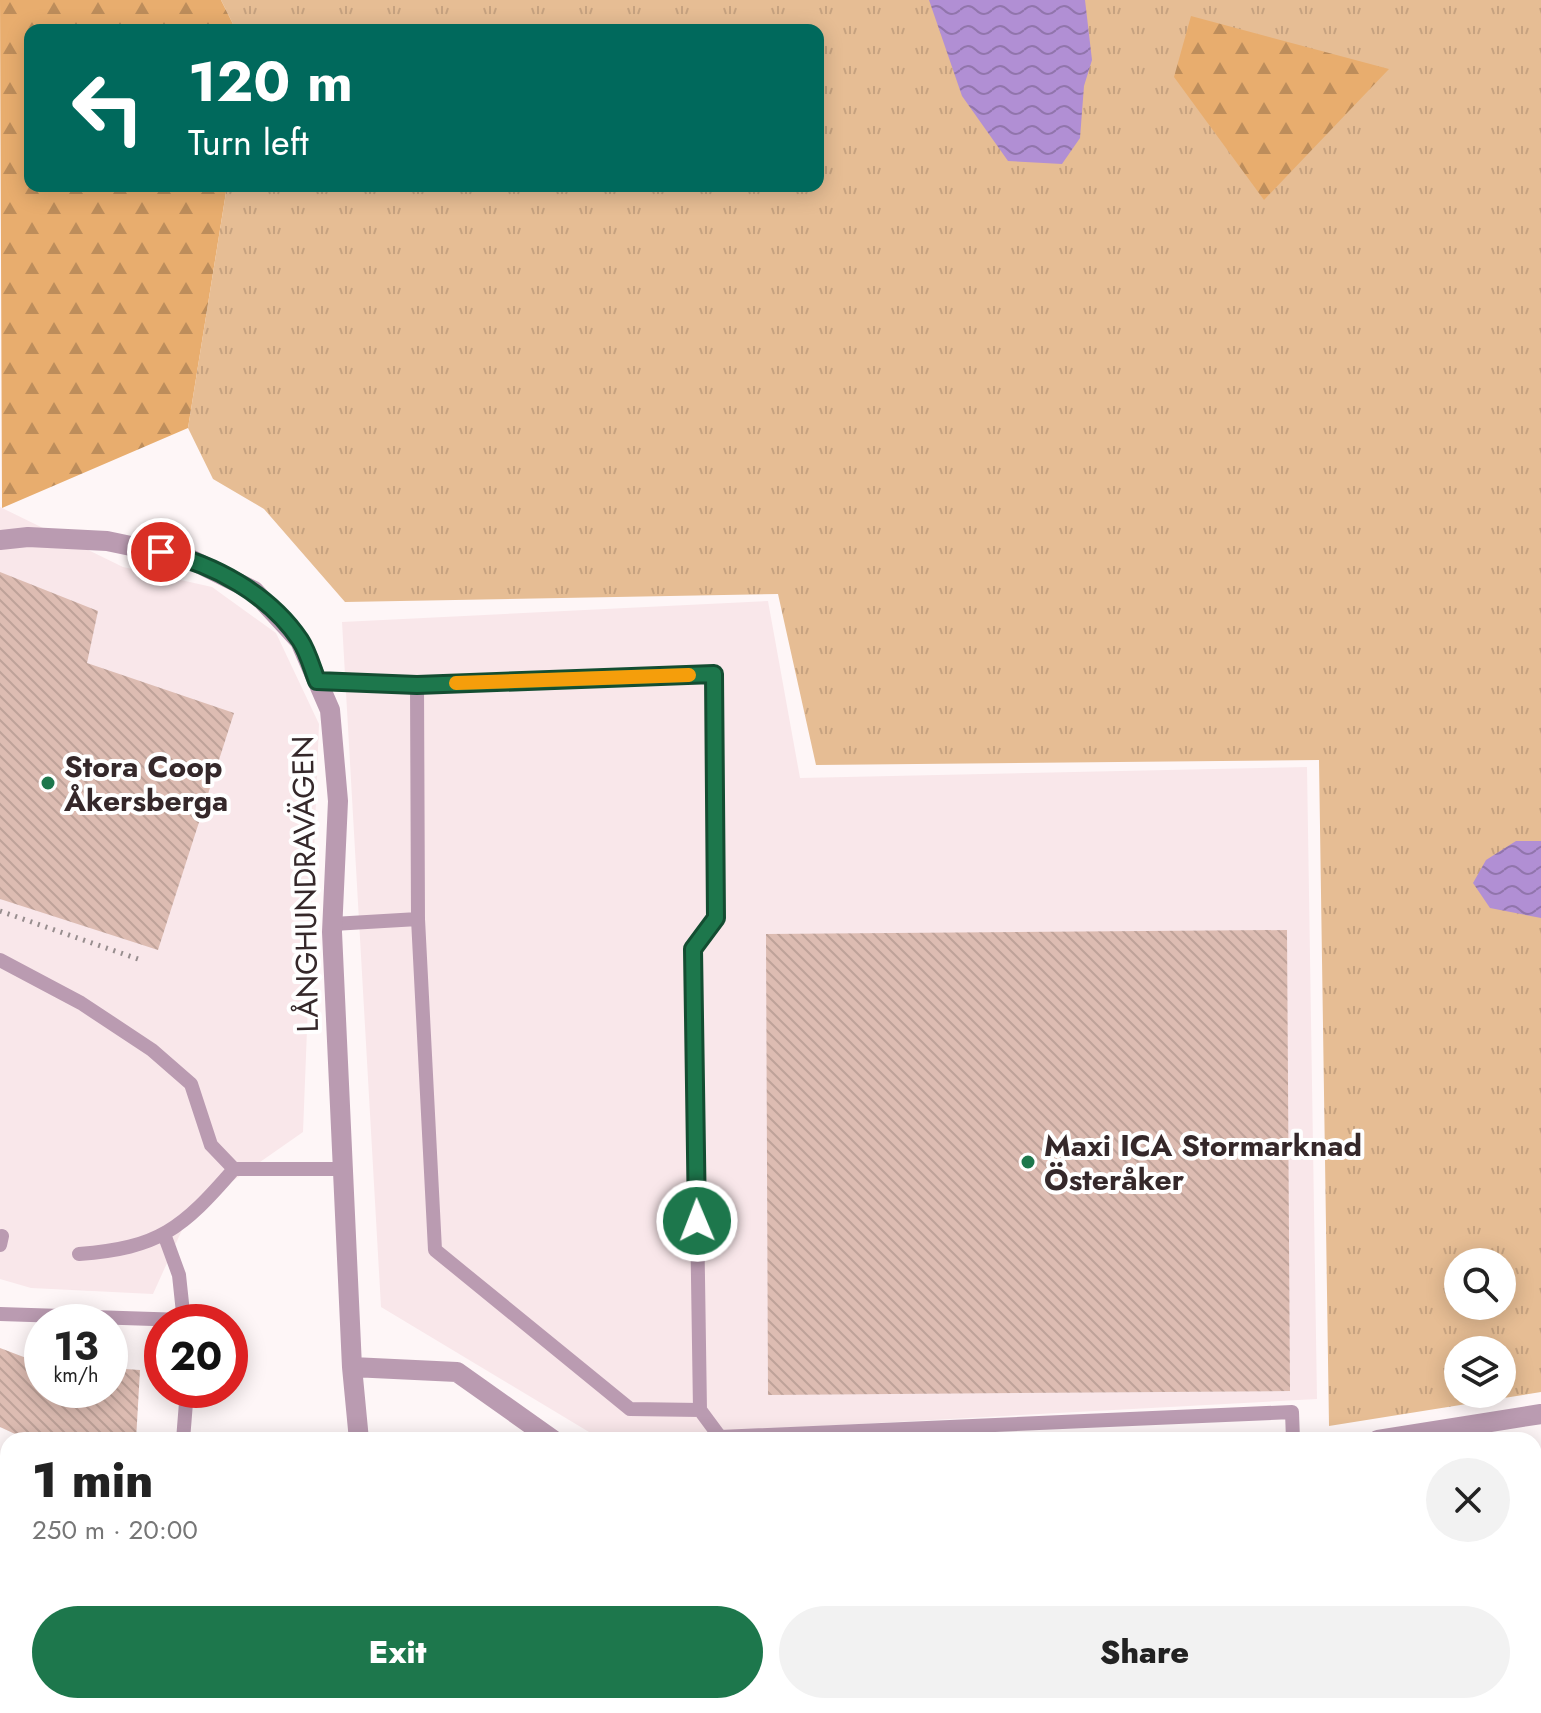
<!DOCTYPE html>
<meta charset="utf-8">
<style>
body{margin:0;font-family:Jost,sans-serif;background:#f2f2f2;color:#222;height:100vh;display:flex;flex-direction:column;font-size:30px;white-space:nowrap}
*{box-sizing:border-box;margin:0}
p{font-size:26px;color:#767676}
.icon{flex:none;width:44px;height:44px;fill:none;stroke:currentColor;stroke-width:2;stroke-linecap:round;stroke-linejoin:round}
.map{position:relative;flex:1;overflow:hidden}
.panel{position:absolute;left:0px;top:1432px;width:1542px;height:282px;display:flex;flex-direction:column;background:#fff;border-radius:24px 24px 0 0;box-shadow:0 4px 20px #0003}
.panel>*{flex:none}
.guide{position:absolute;left:24px;top:24px;width:800px;height:168px;border-radius:16px;box-shadow:0 4px 20px #0003;background:#00695c;color:#fff;overflow:hidden}
.controls{position:absolute;left:1444px;top:1248px;display:grid;gap:16px}
.controls a{display:grid;place-items:center;width:72px;height:72px;border-radius:50%;background:#fff;box-shadow:0 4px 20px #0003;font-size:40px}
.speed{position:absolute;left:24px;top:1304px;display:flex;gap:16px;font-size:40px;font-weight:700;text-align:center}
.speed>*{display:grid;place-content:center;width:104px;height:104px;border-radius:50%;background:#fff;box-shadow:0 4px 20px #0003;line-height:1}
.speed small{font-size:20px;font-weight:400}
.speed .limit{border:12px solid #d22;background:#fff;color:#111}
.pin{position:absolute;display:grid;place-items:center;width:68px;height:68px;color:#fff;margin:-34px;border:4px solid #fff;border-radius:50%;box-shadow:0 2px 8px #0007}
.me{position:absolute;width:88px;margin:-44px;rotate:359deg;stroke-linejoin:round;filter:drop-shadow(0 0 6px #0008)}
.turn{display:flex;align-items:center;gap:28px;height:168px;padding:0 32px;font-size:36px}
.turn .icon{width:104px;height:104px;stroke-width:2.5}
.turn b{display:block;font-size:56px;line-height:68px}
.round{display:grid;place-items:center;flex:none;width:84px;height:84px;border-radius:42px;background:#f2f2f2}
.headline{display:flex;align-items:center;justify-content:space-between;height:136px;padding:0 32px}
h1{font-size:48px;font-weight:800;line-height:60px}
.cta{display:flex;gap:16px;margin-top:auto;padding:16px 32px}
.cta a{flex:1;height:92px;border-radius:48px;background:#1d774c;color:#fff;font-size:32px;font-weight:800;line-height:92px;text-align:center}
.cta a+a{background:#f2f2f2;color:#222}
.map>svg:first-child{display:block}
.built{fill:#f9e7ea}
.grass{fill:url(#grass-tufts);fill-rule:evenodd}
.forest{fill:url(#forest-firs)}
.water{fill:url(#water-waves)}
.building{fill:url(#building-back-hatch)}
.lines{fill:none;stroke-linecap:round;stroke-linejoin:round}
.path{stroke:#978d8e;stroke-width:5;stroke-dasharray:2 6;stroke-linecap:butt}
.service{stroke:#ba9bb1;stroke-width:14}
.minor{stroke:#ba9bb1;stroke-width:20}
.primary{stroke:#824e76;stroke-width:20}
.route-casing{stroke:#134d31;stroke-width:20}
.route{stroke:#1d774c;stroke-width:14}
.slow{stroke:#f59e0b;stroke-width:14}
.poi-dot{fill:#1d774c;stroke:#fff;stroke-width:3}
.labels{text-anchor:middle;dominant-baseline:central;stroke-width:8;stroke-linejoin:round;paint-order:stroke}
.poi-label{font-size:30px;font-weight:bold;fill:#35282a;stroke:#fff;text-anchor:start}
.street-label{font-size:30px;fill:#35282a;stroke:#fff}
</style>
<div class="map">
<svg width="1541" height="1713" viewBox="0 0 1541 1713">
<defs>
<pattern id="grass-tufts" width="24" height="20" patternUnits="userSpaceOnUse" patternTransform="scale(2)"><rect width="24" height="20" fill="#e6bd94"/><path d="M3 7l-1-3M5 7V3M7 7l1-3M15 17l-1-3M17 17v-4M19 17l1-3" fill="none" stroke="#c6a280"/></pattern>
<pattern id="forest-firs" width="22" height="20" patternUnits="userSpaceOnUse" patternTransform="scale(2)"><rect width="22" height="20" fill="#e8ad6e"/><path d="M5 1l3.5 6h-7zM16 11l3.5 6h-7z" fill="#bd8d5b"/></pattern>
<pattern id="water-waves" width="16" height="10" patternUnits="userSpaceOnUse" patternTransform="scale(2)"><rect width="16" height="10" fill="#b18fd4"/><path d="M0 5q4-4 8 0t8 0" fill="none" stroke="#9175ac"/></pattern>
<pattern id="building-back-hatch" width="6" height="6" patternUnits="userSpaceOnUse" patternTransform="scale(2)"><rect width="6" height="6" fill="#ddbcb2"/><path d="M-1 5l2 2M0 0l6 6M5-1l2 2" fill="none" stroke="#bea299"/></pattern>
</defs>
<rect width="100%" height="100%" fill="#fef6f7"/>
<!-- built -->
<path class="built" d="M0 507 123 567 212 587 276 633 319 724 303 1132 191 1210 153 1294 31 1288 0 1279Z
M768 601 800 778 1307 767 1317 1399 599 1438 381 1307 342 622Z"/>
<!-- grass -->
<path class="grass" d="M221 0H1541V1392L1329 1426 1319 760 816 765 778 594 345 602 264 509 213 479 188 428 227 186H818V30H236ZM1458 1262H1502V1306H1458ZM1458 1350H1502V1394H1458Z
M1146 1706H1311L1252 1713H1072Z"/>
<!-- forest -->
<path class="forest" d="M0 0H221L236 30H30V186H227L188 428 2 508Z
M1191 16 1389 69 1264 200 1174 77Z"/>
<!-- water -->
<path class="water" d="M929 0H1085L1092 60 1084 86 1080 138 1062 164 1008 161 962 96Z
M1516 841H1541V918L1490 908 1473 883 1486 860Z"/>
<!-- building -->
<path class="building" d="M0 572 98 611 87 663 234 713 158 950 0 899Z
M1287 930 1290 1391 768 1395 766 934Z
M0 1348 42 1364V1390H110V1368L140 1370 136 1440H28L0 1427Z"/>
<g class="lines">
<!-- path -->
<path class="path" d="M0 911 138 959"/>
<!-- service -->
<path class="service" d="M317 681 417 685 418 919
M417 685 714 674 716 918 693 949 700 1410
M333 924 418 919 435 1250 630 1409 700 1410 720 1437 1292 1412 1293 1440
M0 960 81 1003 152 1050 191 1084 211 1145 234 1169H345
M164 1234 179 1275 184 1322
M0 1245 2 1236
M79 1254C159 1248 182 1229 234 1169
M0 1314 184 1320
M183 1440 187 1390
M0 1465 8 1466"/>
<!-- minor -->
<path class="minor" d="M0 540 28 537 107 541 188 558 254 591 300 641 330 710 338 801 332 932 352 1367 457 1372 553 1440
M352 1367 359 1440
M1378 1440 1541 1414"/>
<!-- primary -->
<path class="primary" d="M0 1605 8 1607
M1534 1611 1541 1609
M0 1675 8 1677
M1534 1684 1541 1682
M112 1706 136 1713
M375 1706 377 1713
M194 1713 196 1706
M1382 1713 1420 1706"/>
</g>
<g class="lines">
<defs>
<path id="route" d="M161 552C214 564 269 594 300 640 308 652 312 668 317 681L417 685 714 674 716 918 693 949 697 1221"/>
</defs>
<!-- route casing -->
<use href="#route" class="route-casing"/>
<!-- route -->
<use href="#route" class="route"/>
<!-- slow -->
<path class="slow" d="M456 683 689 675"/>
</g>
<!-- markers -->
<g class="poi-dot">
<circle cx="48" cy="783" r="8"/>
<circle cx="1028" cy="1162" r="8"/>
</g>
<g class="labels">
<!-- poi labels -->
<g class="poi-label">
<text x="64" y="766">Stora Coop<tspan x="64" dy="34">Åkersberga</tspan></text>
<text x="1044" y="1145">Maxi ICA Stormarknad<tspan x="1044" dy="34">Österåker</tspan></text>
</g>
<!-- street labels -->
<g class="street-label">
<text transform="translate(305 884) rotate(-91)">LÅNGHUNDRAVÄGEN</text>
</g>
</g>
</svg>
<div class="controls">
<a><svg class="icon" aria-label="search" viewBox="0 0 24 24"><circle cx="10" cy="10" r="6"/><path d="M15 15l6 6"/></svg></a>
<a><svg class="icon" aria-label="layers" viewBox="0 0 24 24"><path d="M12 4l9 5-9 5-9-5zM3 14l9 5 9-5"/></svg></a>
</div>
<div class="speed"><div>13<small>km/h</small></div><div class="limit">20</div></div>
<div class="pin" style="left:161px;top:552px;background:#d93025"><svg class="icon" aria-label="arrive" viewBox="0 0 24 24"><path d="M6 21V4h12l-3 4 3 4H6"/></svg></div>
<svg class="me" style="left:697px;top:1221px" viewBox="-20 -20 40 40"><circle r="17" fill="#1d774c" stroke="#fff" stroke-width="3"/><path d="M0-11L8 9 0 5-8 9z" fill="#fff"/></svg>
<div class="guide">
<div class="turn"><svg class="icon" aria-label="left" viewBox="0 0 24 24"><path d="M17 20v-9H6M10 6l-5 5 5 5"/></svg><div><b>120 m</b>Turn left</div></div>
</div>
<section class="panel">
<div class="headline"><div><h1>1 min</h1><p>250 m · 20:00</p></div><a class="round"><svg class="icon" aria-label="close" viewBox="0 0 24 24"><path d="M6 6l12 12M18 6L6 18"/></svg></a></div>
<div class="cta"><a>Exit</a><a>Share</a></div>
</section>
</div>
